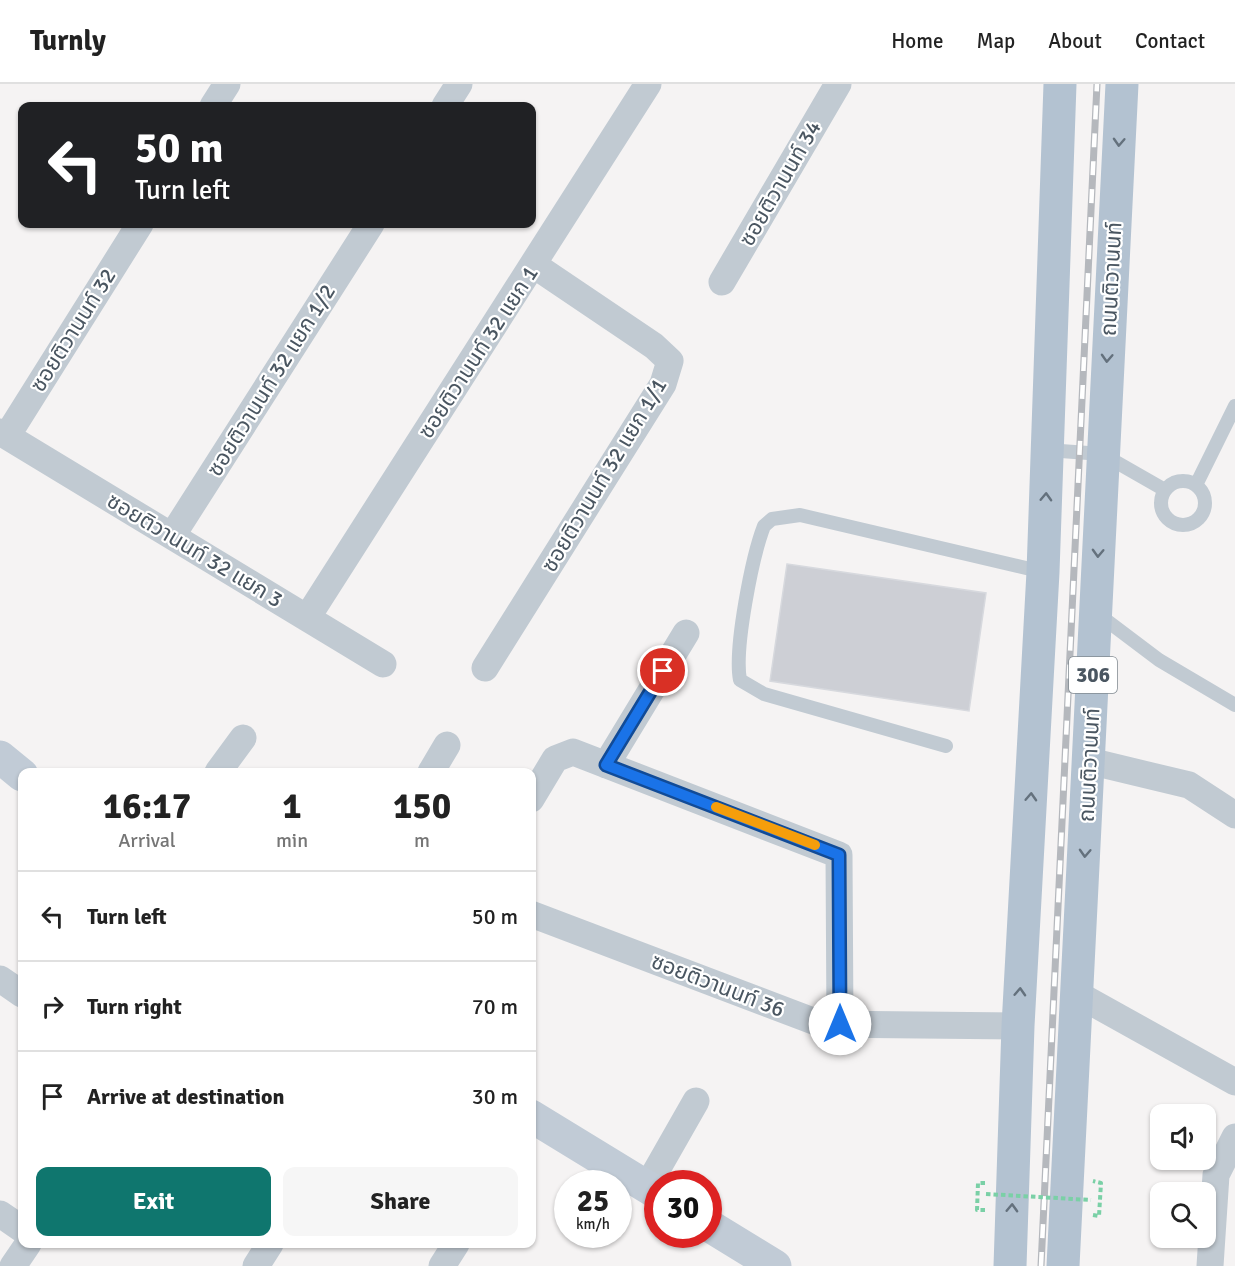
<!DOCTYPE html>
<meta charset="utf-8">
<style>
body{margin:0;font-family:Signika,"Noto Sans Thai",sans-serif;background:#f6f6f6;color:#222;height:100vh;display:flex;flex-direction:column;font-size:22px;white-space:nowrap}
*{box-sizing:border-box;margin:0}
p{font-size:20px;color:#767676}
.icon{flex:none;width:33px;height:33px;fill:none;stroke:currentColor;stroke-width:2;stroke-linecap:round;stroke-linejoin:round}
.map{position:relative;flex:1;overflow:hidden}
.details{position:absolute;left:18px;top:684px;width:518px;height:480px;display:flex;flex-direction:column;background:#fff;border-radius:12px;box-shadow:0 2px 4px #0004}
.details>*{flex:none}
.banner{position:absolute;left:18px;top:18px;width:518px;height:126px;border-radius:12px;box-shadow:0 2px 4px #0004;background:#202124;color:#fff;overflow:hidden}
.controls{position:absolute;left:1150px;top:1020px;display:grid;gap:12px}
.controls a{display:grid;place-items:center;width:66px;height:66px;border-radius:12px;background:#fff;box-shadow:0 2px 4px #0004;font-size:30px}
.speed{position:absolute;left:554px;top:1086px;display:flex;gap:12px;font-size:30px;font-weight:700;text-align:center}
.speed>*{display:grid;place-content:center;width:78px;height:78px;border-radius:50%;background:#fff;box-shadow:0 2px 4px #0004;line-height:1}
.speed small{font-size:15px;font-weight:400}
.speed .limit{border:9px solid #d22;background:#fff;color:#111}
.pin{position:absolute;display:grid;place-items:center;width:51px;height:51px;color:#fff;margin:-26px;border:3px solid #fff;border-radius:50%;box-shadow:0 2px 6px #0007}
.me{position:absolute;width:66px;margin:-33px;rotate:0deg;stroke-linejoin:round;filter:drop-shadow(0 0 4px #0008)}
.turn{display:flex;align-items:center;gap:21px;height:126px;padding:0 18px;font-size:27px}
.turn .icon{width:78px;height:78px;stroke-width:2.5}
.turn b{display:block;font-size:42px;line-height:51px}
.eta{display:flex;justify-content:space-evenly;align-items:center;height:102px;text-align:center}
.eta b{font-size:36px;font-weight:700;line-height:42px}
.primary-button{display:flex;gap:12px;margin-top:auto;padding:12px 18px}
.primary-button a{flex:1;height:69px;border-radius:12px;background:#0f766e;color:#fff;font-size:24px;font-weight:700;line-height:69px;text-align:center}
.primary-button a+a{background:#f6f6f6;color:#222}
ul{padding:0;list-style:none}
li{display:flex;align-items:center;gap:18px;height:90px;padding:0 18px;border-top:2px solid #e0e0e0}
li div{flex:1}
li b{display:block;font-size:22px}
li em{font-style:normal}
header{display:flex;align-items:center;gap:36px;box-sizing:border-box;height:84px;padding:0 30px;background:#fff;border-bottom:2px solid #e0e0e0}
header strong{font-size:28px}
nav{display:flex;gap:33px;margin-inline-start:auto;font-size:21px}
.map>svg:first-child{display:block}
.building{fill:#cdcfd5;stroke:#d7d9de;stroke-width:1.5}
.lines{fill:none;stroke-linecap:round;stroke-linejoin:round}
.path{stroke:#7ad0a6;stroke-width:4;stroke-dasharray:4.5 3;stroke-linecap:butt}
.lane{stroke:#c1cad2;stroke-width:14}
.street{stroke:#c1cad2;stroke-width:27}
.secondary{stroke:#c1cbd6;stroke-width:33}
.primary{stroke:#b3c2d1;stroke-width:33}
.rail-casing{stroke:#b5b8bd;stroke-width:7}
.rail{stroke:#fff;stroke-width:4.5;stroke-dasharray:14;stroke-linecap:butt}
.path-bridge{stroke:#7ad0a6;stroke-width:4;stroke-dasharray:4.5 3;stroke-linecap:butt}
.oneway{stroke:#64717d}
.route-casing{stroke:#114b97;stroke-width:15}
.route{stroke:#1a73e8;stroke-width:10}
.slow{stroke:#f59e0b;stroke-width:10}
.labels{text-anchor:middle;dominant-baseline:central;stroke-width:4.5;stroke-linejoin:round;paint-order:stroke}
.shield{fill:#fff;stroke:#808990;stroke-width:1.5}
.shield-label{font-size:21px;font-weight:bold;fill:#4a5661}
.street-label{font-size:22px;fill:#4a5661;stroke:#fff}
</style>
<header>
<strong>Turnly</strong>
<nav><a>Home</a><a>Map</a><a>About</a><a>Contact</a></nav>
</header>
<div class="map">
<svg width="1235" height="1182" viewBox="0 0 1235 1182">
<rect width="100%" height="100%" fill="#f5f3f3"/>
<!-- building -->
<path class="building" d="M787 480 986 509 969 627 770 597Z"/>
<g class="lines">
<!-- path -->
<path class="path" d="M985 1099H978L977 1126H986
M1093 1131 1099 1132 1101 1099 1093 1097"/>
<!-- lane -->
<path class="lane" d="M1047 366 1102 370 1165 406
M1161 419a22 22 0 1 1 44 0a22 22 0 1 1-44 0Z
M1196 401 1235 322
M1098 530 1159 576 1235 621
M946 662 764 610 740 596C734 565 752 473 764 442L772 435 800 431 1043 488"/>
<!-- street -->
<path class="street" d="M213 22 227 0
M445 22 459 0
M722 198 838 0
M0 348 383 580
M7 352 140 140
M172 452 371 140
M307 534 648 0
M485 584 663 300 670 277 654 262 534 181
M1089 677 1189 701 1235 731
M606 681 686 549
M218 688 243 654
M431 688 447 661
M531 715 555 675 573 668 839 771 840 940
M531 830 821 940 1018 942
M0 895 22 910
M1077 910 1235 998
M647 1103 696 1017
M0 1130 22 1145
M13 1182 28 1160
M256 1182 270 1160
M442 1182 456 1160
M1210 1182 1216 1091 1235 1053"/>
<!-- secondary -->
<path class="secondary" d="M0 673 22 691
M531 1032 657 1109
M708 1141 775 1182"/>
<!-- primary -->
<path class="primary" d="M1010 1182 1018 942 1043 488 1060 0
M1063 1182 1122 0"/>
<defs>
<path id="rail" d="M1041 1182 1097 0"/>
</defs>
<!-- rail casing -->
<use href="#rail" class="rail-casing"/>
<!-- rail -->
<use href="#rail" class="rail"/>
<!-- path-bridge -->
<path class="path-bridge" d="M986 1110 1091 1116"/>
</g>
<!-- one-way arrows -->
<defs><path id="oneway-chevron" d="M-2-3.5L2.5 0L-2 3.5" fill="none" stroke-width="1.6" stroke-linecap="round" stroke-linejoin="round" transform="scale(1.5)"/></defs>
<g class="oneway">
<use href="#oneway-chevron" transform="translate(1119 58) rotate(93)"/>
<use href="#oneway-chevron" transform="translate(1107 274) rotate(93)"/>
<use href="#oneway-chevron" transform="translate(1046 413) rotate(-88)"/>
<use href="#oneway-chevron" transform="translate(1098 469) rotate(92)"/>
<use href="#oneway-chevron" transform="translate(1031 713) rotate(-87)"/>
<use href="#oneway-chevron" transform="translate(1085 769) rotate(93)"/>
<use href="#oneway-chevron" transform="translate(1020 908) rotate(-87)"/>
<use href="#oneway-chevron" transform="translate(1012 1124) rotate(-88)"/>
</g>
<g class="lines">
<defs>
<path id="route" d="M663 587 606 681 839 771 840 940"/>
</defs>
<!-- route casing -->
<use href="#route" class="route-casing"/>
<!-- route -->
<use href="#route" class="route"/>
<!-- slow -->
<path class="slow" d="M716 723 815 761"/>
</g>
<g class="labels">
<!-- shield labels -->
<rect class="shield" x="1069" y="573" width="48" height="36" rx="4.5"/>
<g class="shield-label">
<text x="1093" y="591">306</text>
</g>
<!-- street labels -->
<g class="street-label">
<text transform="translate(780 99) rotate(-60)">ซอยติวานนท์ 34</text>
<text transform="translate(1111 195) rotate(-87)">ถนนติวานนท์</text>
<text transform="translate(73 246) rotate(-58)">ซอยติวานนท์ 32</text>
<text transform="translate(478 268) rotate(-57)">ซอยติวานนท์ 32 แยก 1</text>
<text transform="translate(271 296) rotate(-58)">ซอยติวานนท์ 32 แยก 1/2</text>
<text transform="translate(604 391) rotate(-59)">ซอยติวานนท์ 32 แยก 1/1</text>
<text transform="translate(195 466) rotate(31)">ซอยติวานนท์ 32 แยก 3</text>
<text transform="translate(1089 681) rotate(-87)">ถนนติวานนท์</text>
<text transform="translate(718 901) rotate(21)">ซอยติวานนท์ 36</text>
</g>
</g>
</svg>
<div class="controls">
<a><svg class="icon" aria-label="sound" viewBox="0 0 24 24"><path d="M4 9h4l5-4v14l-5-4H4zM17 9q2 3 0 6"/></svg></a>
<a><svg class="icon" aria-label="search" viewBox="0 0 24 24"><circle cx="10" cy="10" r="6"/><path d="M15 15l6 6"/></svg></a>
</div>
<div class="speed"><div>25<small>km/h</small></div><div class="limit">30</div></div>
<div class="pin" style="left:663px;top:587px;background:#d93025"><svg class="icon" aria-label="arrive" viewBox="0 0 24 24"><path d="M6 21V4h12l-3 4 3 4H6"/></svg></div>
<svg class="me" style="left:840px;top:940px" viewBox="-20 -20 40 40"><circle r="19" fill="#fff"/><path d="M0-13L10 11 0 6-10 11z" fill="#1a73e8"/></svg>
<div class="banner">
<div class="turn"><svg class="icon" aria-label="left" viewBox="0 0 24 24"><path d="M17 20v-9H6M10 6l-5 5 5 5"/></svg><div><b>50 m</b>Turn left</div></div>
</div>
<section class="details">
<div class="eta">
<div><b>16:17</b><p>Arrival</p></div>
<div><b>1</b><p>min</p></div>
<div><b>150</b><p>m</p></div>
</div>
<ul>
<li><svg class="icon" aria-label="left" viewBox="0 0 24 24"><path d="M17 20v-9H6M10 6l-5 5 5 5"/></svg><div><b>Turn left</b></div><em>50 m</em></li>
<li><svg class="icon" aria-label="right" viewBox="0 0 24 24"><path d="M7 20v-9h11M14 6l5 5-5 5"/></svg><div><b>Turn right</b></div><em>70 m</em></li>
<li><svg class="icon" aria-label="arrive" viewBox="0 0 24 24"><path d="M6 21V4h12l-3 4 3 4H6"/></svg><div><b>Arrive at destination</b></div><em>30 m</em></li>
</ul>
<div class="primary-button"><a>Exit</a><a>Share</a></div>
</section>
</div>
